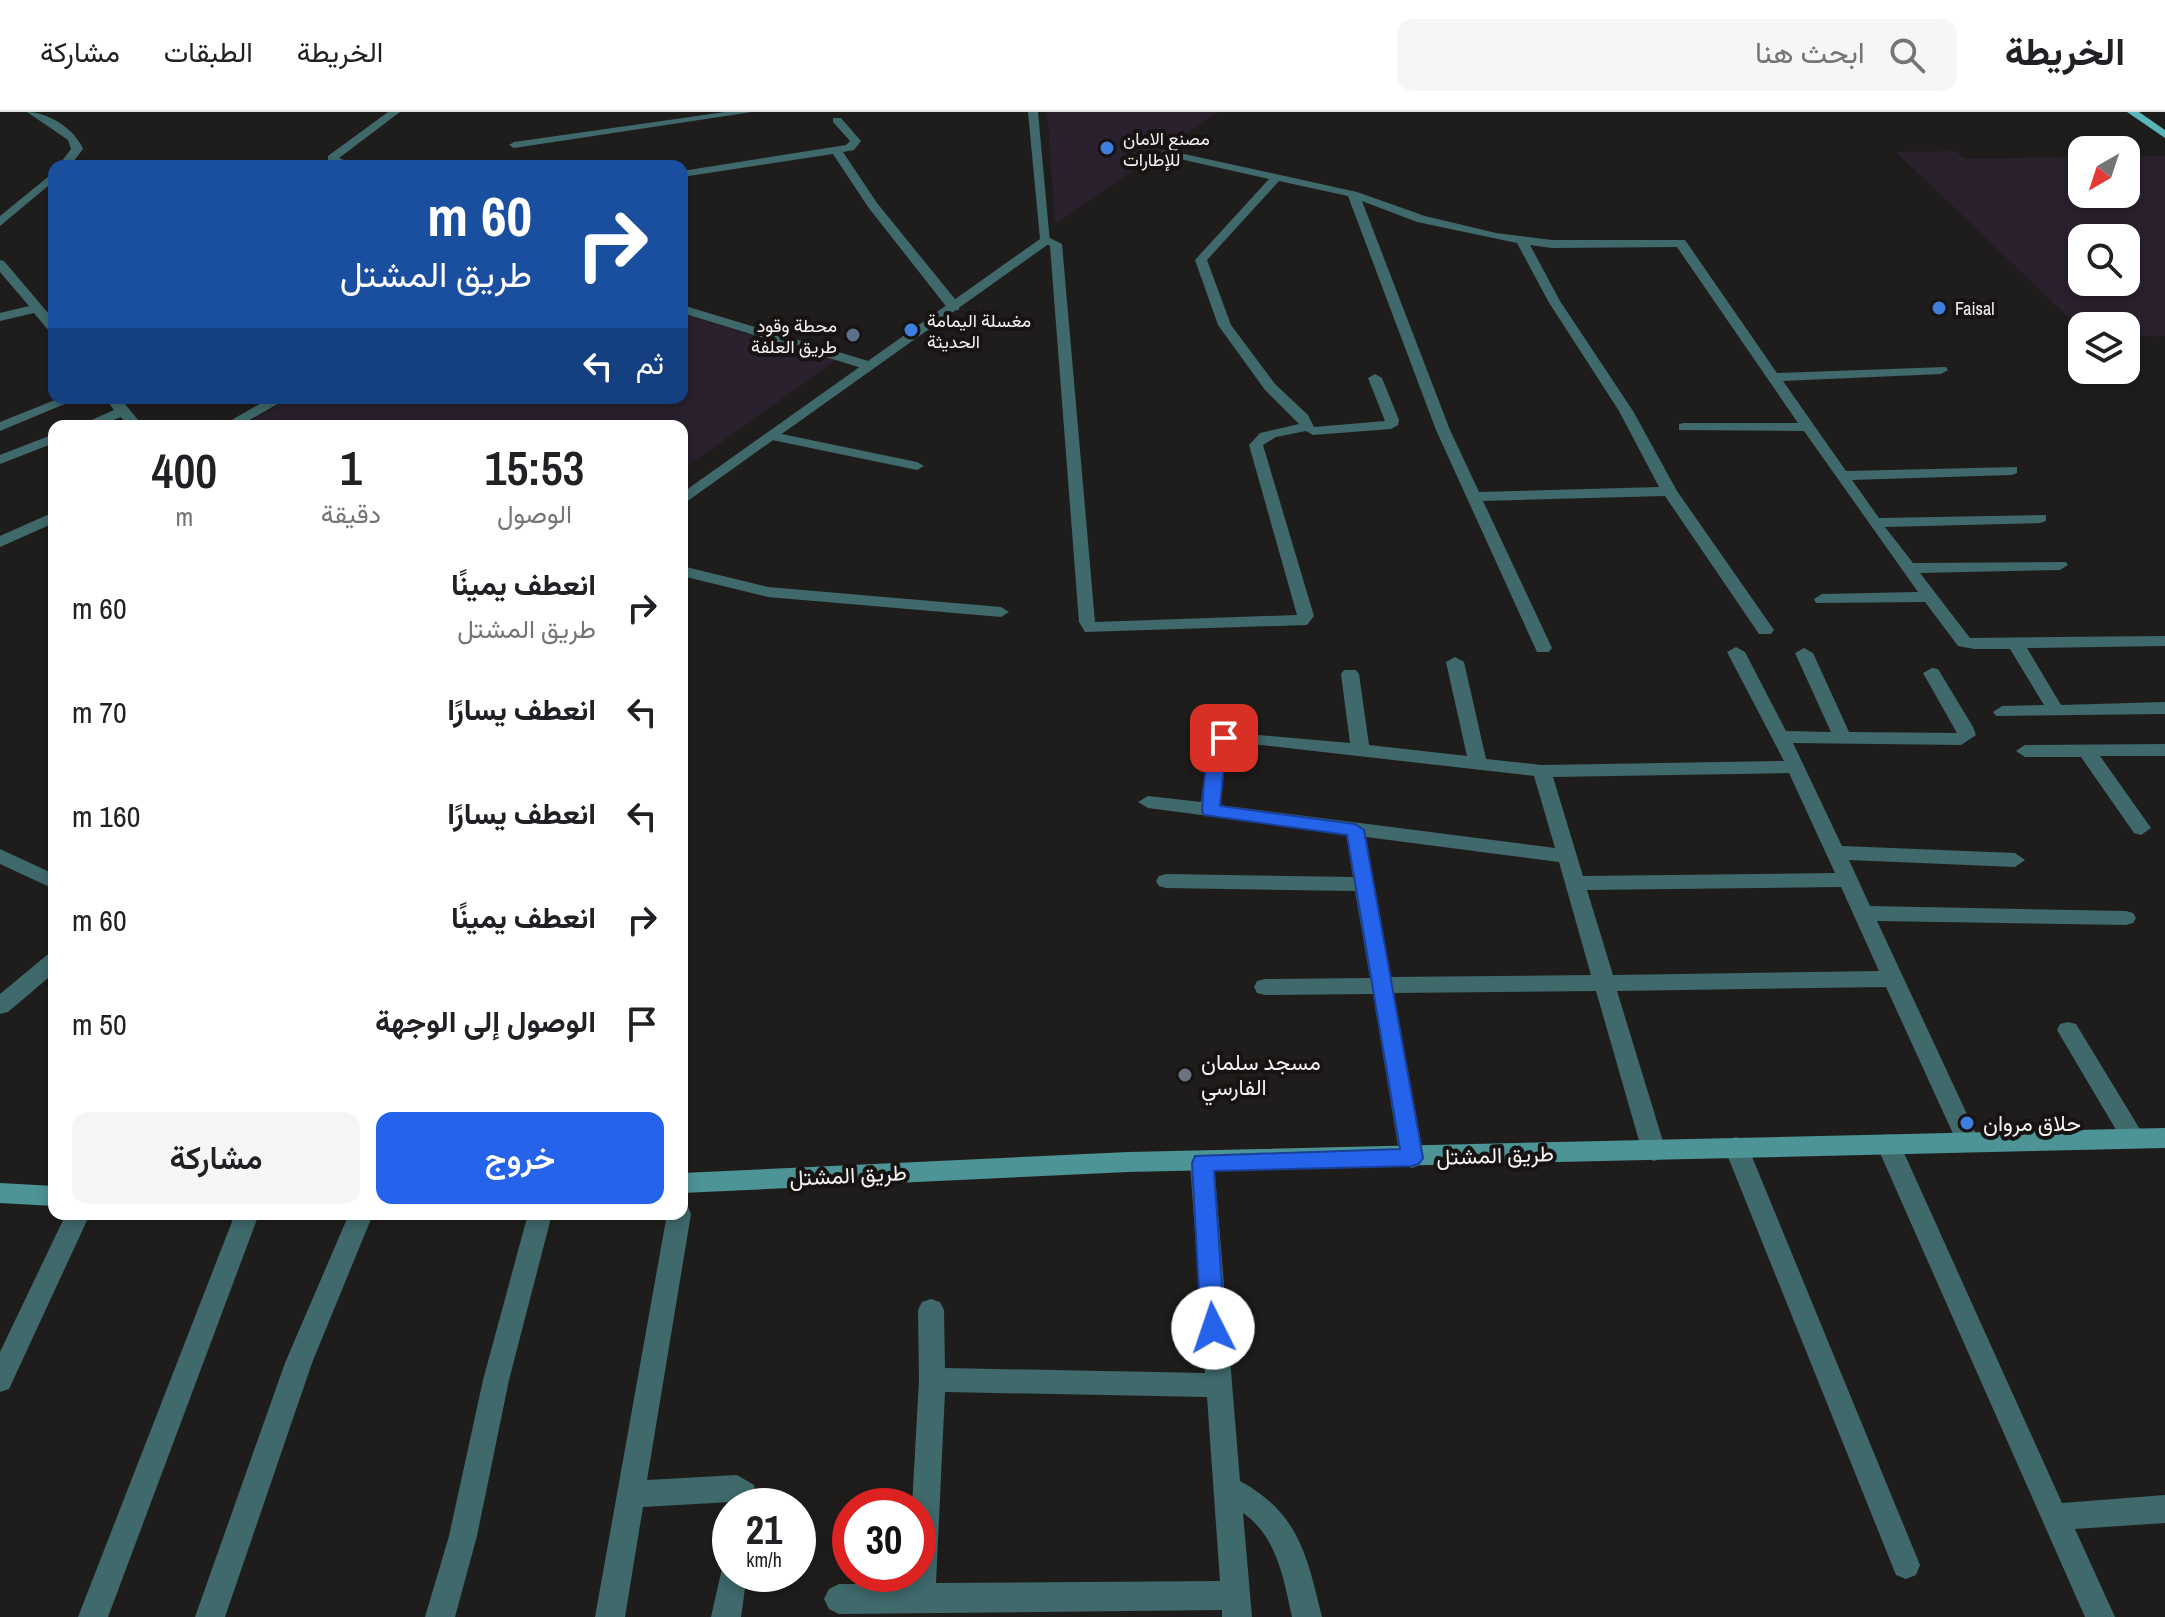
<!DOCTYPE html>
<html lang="ar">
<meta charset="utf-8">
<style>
body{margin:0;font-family:"Archivo Narrow",Vazirmatn,sans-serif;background:#f6f6f6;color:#202124;direction:rtl;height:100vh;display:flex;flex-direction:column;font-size:30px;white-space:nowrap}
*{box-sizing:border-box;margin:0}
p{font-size:26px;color:#757577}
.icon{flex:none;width:44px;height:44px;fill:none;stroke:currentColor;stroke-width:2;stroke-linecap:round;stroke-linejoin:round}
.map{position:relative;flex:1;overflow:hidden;direction:ltr}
.panel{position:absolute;left:48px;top:308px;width:640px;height:800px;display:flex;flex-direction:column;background:#fff;border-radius:16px;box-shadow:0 4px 12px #0003;direction:rtl}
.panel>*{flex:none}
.top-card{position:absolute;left:48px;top:48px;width:640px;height:244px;border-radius:16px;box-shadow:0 4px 12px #0003;direction:rtl;background:#1a4fa0;color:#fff;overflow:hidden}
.needle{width:52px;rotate:219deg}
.fabs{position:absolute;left:2068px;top:24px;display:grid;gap:16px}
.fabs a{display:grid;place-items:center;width:72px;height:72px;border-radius:16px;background:#fff;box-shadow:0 4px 12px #0003;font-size:40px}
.speed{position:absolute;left:712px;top:1376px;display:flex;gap:16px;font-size:40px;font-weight:700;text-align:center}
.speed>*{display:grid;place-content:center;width:104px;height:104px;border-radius:50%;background:#fff;box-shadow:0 4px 12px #0003;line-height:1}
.speed small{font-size:20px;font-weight:400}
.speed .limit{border:12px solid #d22;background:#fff;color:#111}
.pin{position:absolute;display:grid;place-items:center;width:68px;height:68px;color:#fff;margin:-34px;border-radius:16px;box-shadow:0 4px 12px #0006}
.me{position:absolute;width:88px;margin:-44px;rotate:356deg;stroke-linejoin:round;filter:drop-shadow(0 0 6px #0008)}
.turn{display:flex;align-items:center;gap:28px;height:168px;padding:0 24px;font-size:36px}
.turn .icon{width:104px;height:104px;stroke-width:2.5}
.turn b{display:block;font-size:56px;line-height:68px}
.then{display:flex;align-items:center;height:76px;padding:0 24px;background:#0003;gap:16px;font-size:30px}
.eta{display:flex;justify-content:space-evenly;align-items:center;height:136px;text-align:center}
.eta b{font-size:48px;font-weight:600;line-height:56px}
.action{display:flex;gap:16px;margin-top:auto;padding:16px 24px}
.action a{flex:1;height:92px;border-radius:16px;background:#2563eb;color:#fff;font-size:32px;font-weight:600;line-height:92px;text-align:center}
.action a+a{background:#f6f6f6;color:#202124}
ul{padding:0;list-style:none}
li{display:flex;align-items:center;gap:24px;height:104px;padding:0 24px}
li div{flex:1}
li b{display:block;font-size:30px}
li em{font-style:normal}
header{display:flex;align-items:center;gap:48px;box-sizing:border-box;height:112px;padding:0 40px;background:#fff;border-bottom:2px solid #e0e0e0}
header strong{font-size:38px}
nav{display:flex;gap:44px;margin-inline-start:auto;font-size:28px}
.search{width:560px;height:72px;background:#f6f6f6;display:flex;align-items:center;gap:20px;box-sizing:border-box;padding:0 28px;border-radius:16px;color:#757577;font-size:30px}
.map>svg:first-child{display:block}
.industrial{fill:#2a202e;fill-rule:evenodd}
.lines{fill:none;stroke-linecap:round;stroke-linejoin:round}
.minor{fill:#3f696b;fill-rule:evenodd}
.tertiary{fill:#3f696b;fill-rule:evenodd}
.secondary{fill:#4d9497;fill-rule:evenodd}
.primary{fill:#58b5ba;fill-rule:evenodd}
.route{fill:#2563eb;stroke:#184099;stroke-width:2}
.shop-dot{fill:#3f7fe0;stroke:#161312;stroke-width:3}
.service-dot{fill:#5c6f8a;stroke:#161312;stroke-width:3}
.worship-dot{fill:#6b7280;stroke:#161312;stroke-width:3}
.labels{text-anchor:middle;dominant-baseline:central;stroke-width:8;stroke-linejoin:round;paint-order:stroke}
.far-poi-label{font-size:18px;fill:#f4f2f1;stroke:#161312;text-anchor:start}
.poi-label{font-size:22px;fill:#f4f2f1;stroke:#161312;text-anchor:start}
.street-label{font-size:22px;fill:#f4f2f1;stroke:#161312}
</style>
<header>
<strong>الخريطة</strong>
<div class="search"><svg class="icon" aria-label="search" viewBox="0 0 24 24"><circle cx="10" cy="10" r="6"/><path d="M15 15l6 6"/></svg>ابحث هنا</div>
<nav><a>الخريطة</a><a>الطبقات</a><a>مشاركة</a></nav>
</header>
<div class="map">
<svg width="2165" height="1505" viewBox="0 0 2165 1505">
<rect width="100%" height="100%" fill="#1f1d1b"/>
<!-- industrial -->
<path class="industrial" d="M1047 0H1218L1055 112Z
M1956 39 1965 47 2082 45V82H2126V45L2165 44V224L2126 225V214H2082V218L1896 40ZM2082 126H2126V170H2082Z
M682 202 836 248 682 358V314H242L292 286H682Z"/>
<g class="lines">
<!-- minor -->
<path class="minor" d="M27 0C48 0 75 17 83 37L70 54H58L71 37 68 28Z
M388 0H400L339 46 359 54H337L328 48V44Z
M725 0H752L514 36 509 33 514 30Z
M833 6H841L861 29 854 38 843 40 877 91 959 192V198H949L868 95 833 42 682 65V59L846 33 850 29 833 10Z
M1166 38 1357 80 1425 104 1496 121 1552 128H1685L1777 261 1946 255 1948 258 1941 262 1783 269 1846 359 2017 355V361L2012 363 1852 368 1879 406 2046 403V409L2040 411 1885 415 1913 451 2066 450 2068 453 2060 458 1920 461 1970 526 2165 524V534L2027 536 2061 593 2165 590V602L1996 604 1993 600 2002 594 2044 593 2010 537H1974L1958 534 1925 490 1816 491 1814 487 1822 482 1918 480 1804 319 1679 318V312L1684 311H1798L1677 135 1552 136 1530 133 1560 189 1633 299 1677 379 1774 518 1771 522H1759L1665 384 1483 389 1552 536 1549 540H1537L1436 318 1348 84 1279 69 1207 148 1231 213 1275 272 1308 303 1314 315 1385 309 1368 266 1375 262 1382 266 1399 308 1398 313 1391 317 1313 323 1306 319 1276 325 1263 333 1314 504 1307 513 1085 520 1079 510 1050 134 1040 128 1046 124 1062 132 1095 510 1297 503 1249 333 1260 321 1299 312 1265 278 1218 213 1195 148 1269 67 1162 43V39ZM1362 89 1417 110 1517 131 1548 189 1619 299 1659 375 1479 380 1450 318Z
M54 60V69L0 114V104Z
M0 148 4 149 54 208V220L49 219 34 201 0 209V201L29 194 0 160Z
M682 193 875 251 877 254 865 257 682 201Z
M60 286H79L0 319V310Z
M105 286H120L143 314H128L121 305 98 314H78L114 298Z
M270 286H288L239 314H221Z
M772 320 917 350 924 354 917 358 767 327V321Z
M54 322V331L0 352V343Z
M54 400V411L0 435V424Z
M682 454 768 475 1001 495 1009 500 1001 505 768 485 682 464Z
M1736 535 1745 540 1786 619 1831 620 1795 541 1804 536 1813 541 1849 620 1957 621 1923 561 1932 556 1938 557 1973 615 1976 623 1961 633 1793 631 1842 734 2015 741 2025 748 2015 755 1849 748 1870 794 2126 799 2133 801 2136 806 2133 811 2126 813 1877 809 1980 1030 1976 1037 1968 1040 1960 1037 1886 875 1617 879 1666 1039 1662 1046 1654 1049 1646 1046 1642 1039 1596 879 1394 881 1424 1046 1420 1053 1412 1056 1404 1053 1400 1046 1373 882 1265 883 1257 881 1254 875 1257 869 1265 867 1370 866 1355 779 1166 776 1159 774 1156 769 1159 764 1166 762 1353 765 1346 722 1148 696 1138 690 1148 684 1201 690 1209 632 1225 620 1350 631 1341 562 1344 558H1356L1359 562 1369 633 1467 644 1446 550 1455 545 1464 550 1486 647 1542 653 1784 649 1727 540ZM1235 630 1534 664 1555 736 1220 693 1227 635ZM1789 661 1835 761 1583 764 1553 665ZM1366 725 1559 750 1591 863 1391 865ZM1841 775 1879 859 1613 863 1587 778Z
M2165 632V644H2100L2151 716 2141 723 2134 721 2081 645H2025L2016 639 2025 633Z
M0 737 54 762V777L0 752Z
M2068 910 2076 912 2141 1019 2145 1026 2141 1033 2133 1036 2125 1033 2057 918 2060 912Z
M1888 1022 1896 1025 1900 1032 2062 1391 2165 1383V1411L2075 1417 2115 1505H2085L1876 1032 1880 1025Z
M1736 1025 1744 1028 1748 1035 1920 1453 1916 1463 1906 1467 1896 1463 1724 1035 1728 1028Z
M1202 1041 1210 1044 1214 1051 1240 1369C1299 1401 1307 1444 1322 1505H1292C1284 1468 1277 1424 1243 1401L1252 1505H1222V1498L839 1502 829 1497 824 1487 829 1477 839 1472H907L908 1462H918V1394H912L919 1268 918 1198 922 1190 931 1187 940 1190 944 1198 945 1256 1205 1261 1190 1051 1194 1044ZM945 1280 1207 1285 1220 1469 936 1471Z
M682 1093 688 1095 691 1102 647 1368 737 1363 754 1373 759 1394H731V1390L643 1395 625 1505H595L667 1102H682Z
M66 1102H90L9 1277 0 1280V1240Z
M235 1102H259L108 1505H78Z
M349 1102H373L312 1251 225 1505H195L285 1251Z
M528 1102H552L509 1268 477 1424 455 1505H425L449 1424 483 1268Z
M730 1449V1462H747L741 1505H711L723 1452Z"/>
<!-- tertiary -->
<path class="tertiary" d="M1028 0H1038L1050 131 682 393V381L1040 127Z
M54 841V861L8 900 0 902V882L47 843Z"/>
<!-- secondary -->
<path class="secondary" d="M2165 1016V1036L1128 1060 682 1081V1061L1128 1040Z
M0 1071 54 1074V1094L0 1091Z"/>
<!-- primary -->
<path class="primary" d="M2127 0H2139L2165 18V26Z"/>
</g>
<!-- route -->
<path class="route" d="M1224 621 1232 626 1226 634 1220 694 1355 712 1364 718 1423 1046 1419 1052 1412 1054 1214 1059 1225 1216 1221 1224 1213 1227 1205 1224 1201 1216 1192 1051 1195 1044 1400 1037 1347 723 1204 703 1202 699C1204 679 1203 627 1224 621Z"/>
<!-- markers -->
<g class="shop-dot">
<circle cx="1107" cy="36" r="8"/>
<circle cx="1939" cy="196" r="8"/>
<circle cx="911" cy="218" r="8"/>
<circle cx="1967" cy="1011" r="8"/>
</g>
<circle class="service-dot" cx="853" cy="223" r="8"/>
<circle class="worship-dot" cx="1185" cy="963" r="8"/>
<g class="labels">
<!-- far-poi labels -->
<g class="far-poi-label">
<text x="1123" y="26">مصنع الامان<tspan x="1123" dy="21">للإطارات</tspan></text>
<text x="1955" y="196">Faisal</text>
<text x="927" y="208">مغسلة اليمامة<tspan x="927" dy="21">الحديثة</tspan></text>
<text x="837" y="213" text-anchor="end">محطة وقود<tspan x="837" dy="21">طريق العلفة</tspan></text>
</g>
<!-- poi labels -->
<g class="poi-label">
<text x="1201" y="950">مسجد سلمان<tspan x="1201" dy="25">الفارسي</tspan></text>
<text x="1983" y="1011">حلاق مروان</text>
</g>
<!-- street labels -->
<g class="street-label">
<text transform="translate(1495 1043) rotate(-2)">طريق المشتل</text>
<text transform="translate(848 1063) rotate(-3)">طريق المشتل</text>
</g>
</g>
</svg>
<div class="fabs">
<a><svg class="needle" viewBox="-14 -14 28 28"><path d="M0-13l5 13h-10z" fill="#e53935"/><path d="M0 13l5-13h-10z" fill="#757577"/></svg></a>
<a><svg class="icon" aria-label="search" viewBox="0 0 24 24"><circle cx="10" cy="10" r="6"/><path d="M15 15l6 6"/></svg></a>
<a><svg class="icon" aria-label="layers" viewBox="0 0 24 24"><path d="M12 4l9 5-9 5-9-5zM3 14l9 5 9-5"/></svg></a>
</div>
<div class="speed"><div>21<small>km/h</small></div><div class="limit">30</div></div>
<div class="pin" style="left:1224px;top:626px;background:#d93025"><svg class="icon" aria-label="arrive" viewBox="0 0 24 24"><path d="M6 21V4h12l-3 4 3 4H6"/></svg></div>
<svg class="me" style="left:1213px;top:1216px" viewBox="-20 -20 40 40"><circle r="19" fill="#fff"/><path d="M0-13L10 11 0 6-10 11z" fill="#2563eb"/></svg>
<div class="top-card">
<div class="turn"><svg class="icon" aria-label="right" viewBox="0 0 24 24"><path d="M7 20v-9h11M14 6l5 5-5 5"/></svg><div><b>60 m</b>طريق المشتل</div></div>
<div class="then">ثم<svg class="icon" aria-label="left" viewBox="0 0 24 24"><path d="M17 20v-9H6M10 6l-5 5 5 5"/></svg></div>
</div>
<section class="panel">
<div class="eta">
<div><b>15:53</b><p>الوصول</p></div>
<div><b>1</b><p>دقيقة</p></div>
<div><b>400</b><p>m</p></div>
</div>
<ul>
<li><svg class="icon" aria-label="right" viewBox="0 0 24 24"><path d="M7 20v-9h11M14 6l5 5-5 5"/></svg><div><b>انعطف يمينًا</b><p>طريق المشتل</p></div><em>60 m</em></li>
<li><svg class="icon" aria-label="left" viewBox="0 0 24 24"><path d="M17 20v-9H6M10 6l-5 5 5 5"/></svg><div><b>انعطف يسارًا</b></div><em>70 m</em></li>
<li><svg class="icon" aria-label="left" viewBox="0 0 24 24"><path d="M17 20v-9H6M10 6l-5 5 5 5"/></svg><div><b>انعطف يسارًا</b></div><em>160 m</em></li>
<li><svg class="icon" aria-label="right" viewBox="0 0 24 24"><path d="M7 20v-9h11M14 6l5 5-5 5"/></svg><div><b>انعطف يمينًا</b></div><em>60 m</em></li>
<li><svg class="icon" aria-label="arrive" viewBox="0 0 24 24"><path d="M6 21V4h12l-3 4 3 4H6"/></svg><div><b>الوصول إلى الوجهة</b></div><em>50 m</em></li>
</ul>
<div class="action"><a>خروج</a><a>مشاركة</a></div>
</section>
</div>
